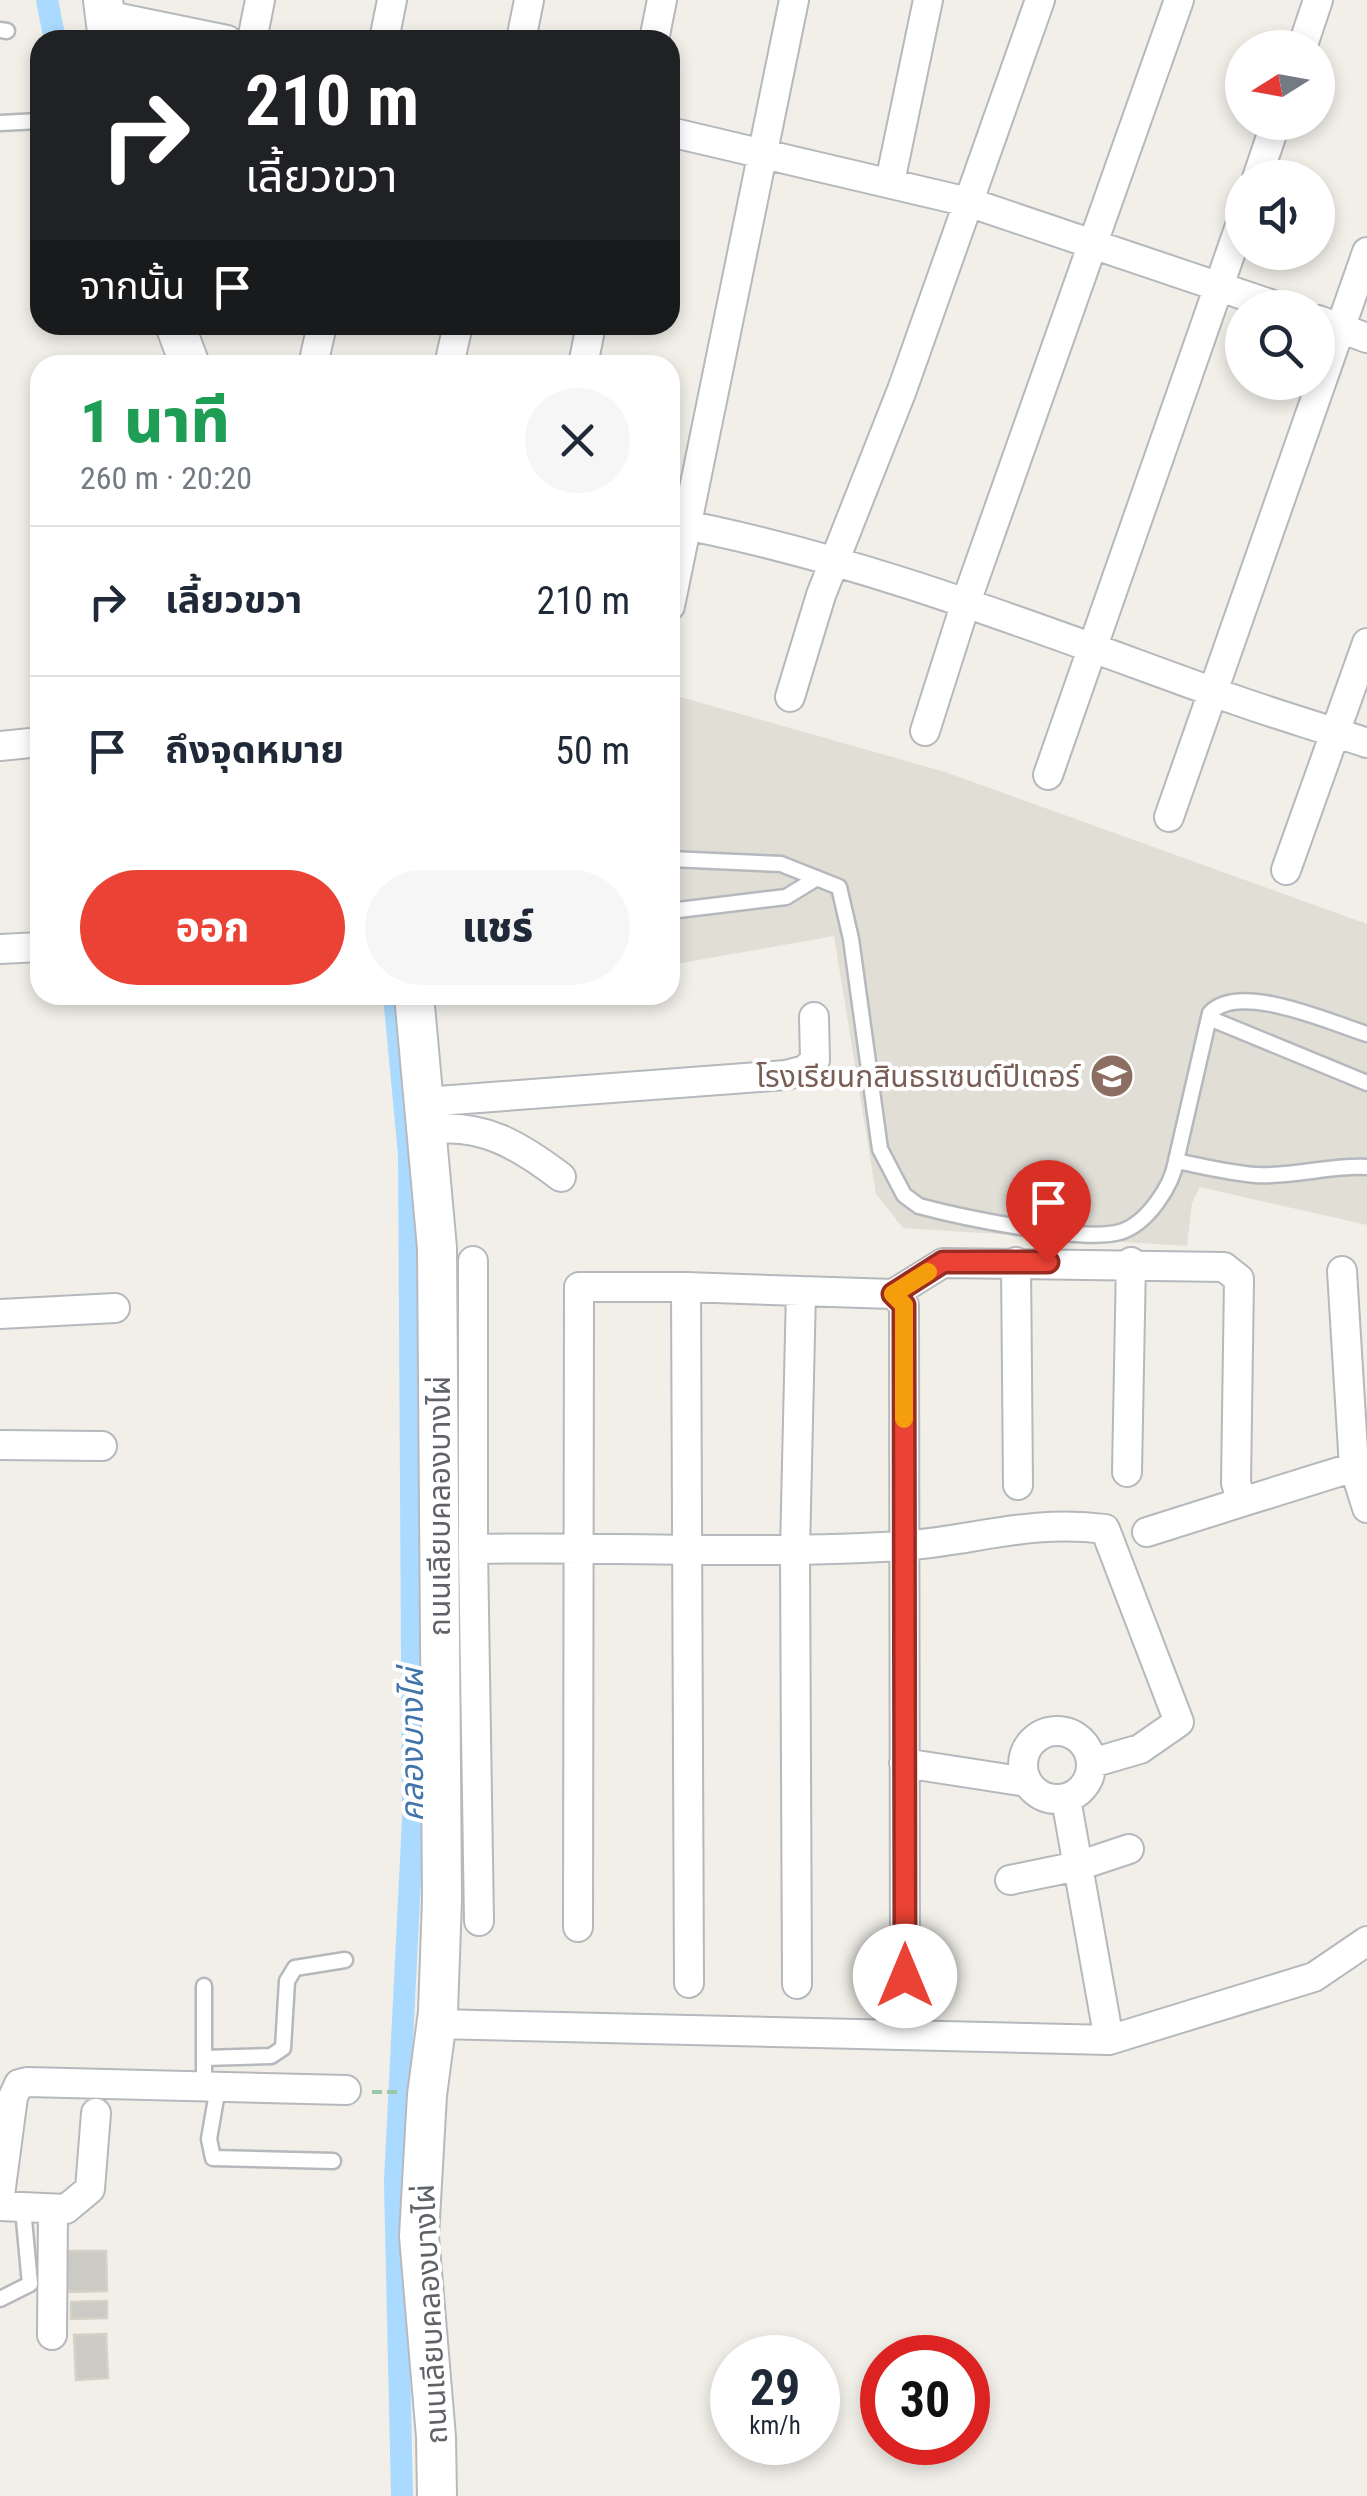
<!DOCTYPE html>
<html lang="th">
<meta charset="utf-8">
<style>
body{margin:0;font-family:"Roboto Condensed","Noto Sans Thai",sans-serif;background:#f6f6f7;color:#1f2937;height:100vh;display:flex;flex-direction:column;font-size:38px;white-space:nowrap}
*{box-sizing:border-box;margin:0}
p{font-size:32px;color:#747a83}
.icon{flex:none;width:55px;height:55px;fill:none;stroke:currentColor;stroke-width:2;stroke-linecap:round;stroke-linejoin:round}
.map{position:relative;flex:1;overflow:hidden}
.panel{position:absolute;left:30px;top:355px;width:650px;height:650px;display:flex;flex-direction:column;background:#fff;border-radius:30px;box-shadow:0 5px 15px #0003}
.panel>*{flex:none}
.top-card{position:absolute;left:30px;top:30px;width:650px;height:305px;border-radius:30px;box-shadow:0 5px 15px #0003;background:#202124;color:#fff;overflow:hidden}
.needle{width:65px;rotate:259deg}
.controls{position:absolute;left:1225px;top:30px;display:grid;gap:20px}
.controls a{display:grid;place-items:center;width:110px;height:110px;border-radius:50%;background:#fff;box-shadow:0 5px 15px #0003;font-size:50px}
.speed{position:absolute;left:710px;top:2335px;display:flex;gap:20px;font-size:50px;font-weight:700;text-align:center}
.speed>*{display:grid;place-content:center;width:130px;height:130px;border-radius:50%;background:#fff;box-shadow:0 5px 15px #0003;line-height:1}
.speed small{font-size:25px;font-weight:400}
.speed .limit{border:15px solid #d22;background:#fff;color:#111}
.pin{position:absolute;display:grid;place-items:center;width:85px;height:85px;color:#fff;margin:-102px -42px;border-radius:50% 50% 50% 0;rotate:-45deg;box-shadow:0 0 10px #0007}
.pin .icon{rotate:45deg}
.me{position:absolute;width:110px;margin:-55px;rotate:0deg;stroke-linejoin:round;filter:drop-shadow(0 0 8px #0008)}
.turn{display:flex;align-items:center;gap:35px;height:210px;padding:0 50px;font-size:45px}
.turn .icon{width:130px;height:130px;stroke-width:2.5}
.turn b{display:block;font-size:70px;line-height:85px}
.then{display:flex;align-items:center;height:95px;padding:0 50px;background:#0003;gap:20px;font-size:38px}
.round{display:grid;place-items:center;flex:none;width:105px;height:105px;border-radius:52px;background:#f6f6f7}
.overview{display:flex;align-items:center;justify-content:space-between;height:170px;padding:0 50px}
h1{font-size:60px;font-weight:800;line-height:75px;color:#1e9e55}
.button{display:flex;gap:20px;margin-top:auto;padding:20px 50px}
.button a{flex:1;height:115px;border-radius:60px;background:#ea4335;color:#fff;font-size:40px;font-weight:800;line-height:115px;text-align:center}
.button a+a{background:#f6f6f7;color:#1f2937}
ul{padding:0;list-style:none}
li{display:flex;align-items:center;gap:30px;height:150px;padding:0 50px;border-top:2px solid #e0e1e3}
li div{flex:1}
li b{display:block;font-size:38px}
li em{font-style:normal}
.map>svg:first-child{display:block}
.education{fill:#e1ded6}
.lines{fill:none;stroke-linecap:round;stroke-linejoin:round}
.canal{stroke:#aadaff;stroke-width:22}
.building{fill:#cccac5;stroke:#d6d1c6;stroke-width:2.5}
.lane-casing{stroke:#b5b8bc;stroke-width:19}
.street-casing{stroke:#b5b8bc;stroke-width:32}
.secondary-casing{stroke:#b6babf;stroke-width:42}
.path{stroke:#9cc7a9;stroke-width:4;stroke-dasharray:10 5;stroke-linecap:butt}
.lane{stroke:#fff;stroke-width:14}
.street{stroke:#fff;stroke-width:28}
.secondary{stroke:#fff;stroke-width:38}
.route-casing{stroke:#982c22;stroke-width:25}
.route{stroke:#ea4335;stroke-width:18}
.slow{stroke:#f59e0b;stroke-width:18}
.labels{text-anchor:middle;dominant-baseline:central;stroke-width:8;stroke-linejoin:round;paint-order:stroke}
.education-label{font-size:30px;fill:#785e54;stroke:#fff;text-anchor:end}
.street-label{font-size:30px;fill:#5f6368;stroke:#fff}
.water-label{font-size:32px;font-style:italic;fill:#4174aa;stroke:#fff}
</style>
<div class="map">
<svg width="1367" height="2496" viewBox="0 0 1367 2496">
<rect width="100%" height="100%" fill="#f1efe8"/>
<!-- education -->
<path class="education" d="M670 694 945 772 1367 924V1225L1200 1187 1192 1203 1187 1246 903 1228 876 1194 834 936 670 965Z"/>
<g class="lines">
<!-- canal -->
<path class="canal" d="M47 0 55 40
M394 995 409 1155 413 1819 395 2182 402 2496"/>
</g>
<!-- building -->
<path class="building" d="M67 2251H106L107 2291 68 2292Z
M107 2301V2318L71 2319V2302Z
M106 2334 108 2378 76 2380 74 2335Z"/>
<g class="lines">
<defs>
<path id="lane" d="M0 30 7 31
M0 123 40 121
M670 859 781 864 839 887 851 939 880 1149 904 1195 919 1206C960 1217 1083 1243 1120 1232 1147 1224 1172 1186 1176 1161
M670 911 786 897 817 878
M1209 1018 1367 1083
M1367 1034C1331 1023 1240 981 1210 1013L1176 1161C1202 1166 1229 1173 1256 1175 1294 1177 1329 1165 1367 1167
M204 2058 271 2056 283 2048 287 1981 295 1968 345 1960
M204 2086V1986
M218 2087 209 2139 213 2158 333 2161
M0 2299 30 2284 23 2209"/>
<path id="street" d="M105 15 227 40
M252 40 260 0
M384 40 392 0
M521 40 529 0
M654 40 662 0
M1302 48 1318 0
M670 132 968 202 1282 308
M1257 178 1276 122
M890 182 928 0
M1318 320 1367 338
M313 365 322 325
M449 365 458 325
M583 365 591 325
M670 522C856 557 1031 626 1208 690 1260 710 1314 725 1367 743
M670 606 794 0
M790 697 821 595 902 390 1040 0
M925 731 966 602 1179 0
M0 746 40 742
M1048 775 1242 220
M1169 817 1367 252
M1286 870 1367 643
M0 949 40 947
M425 1102 786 1075 805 1070 815 1060 814 1017
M428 1130C482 1122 520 1146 561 1177
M473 1261V1549
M1016 1262 1018 1485
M1342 1271 1354 1467 1367 1508
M686 1287 801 1291 795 1550 797 1984
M801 1291 893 1294 904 1305 905 1976
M893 1294 943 1263 1224 1267 1239 1279 1236 1483 1242 1502 1147 1532
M0 1314 115 1308
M0 1445 102 1446
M1127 1472 1131 1262
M1242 1502 1367 1463
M1023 1765a34 34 0 1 1 68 0a34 34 0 1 1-68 0Z
M904 1763 1027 1782
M1066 1799 1109 2040
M1010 1880 1078 1866 1129 1849
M479 1921 473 1549C615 1546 759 1555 901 1546 973 1541 1030 1519 1105 1529L1179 1722 1140 1749 1092 1763
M578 1927 579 1287H686L689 1983
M436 2024 1109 2040 1314 1977 1367 1941
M0 2195 13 2097 19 2084 27 2082 346 2090
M0 2206 66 2209 90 2189 96 2113
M52 2335 53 2211"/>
<path id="secondary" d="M103 0 108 40
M175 325 190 365
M414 995 437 1248 442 1899 438 2012 427 2095 419 2236 436 2437 437 2496"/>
</defs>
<!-- lane casing -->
<use href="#lane" class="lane-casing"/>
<!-- street casing -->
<use href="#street" class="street-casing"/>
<!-- secondary casing -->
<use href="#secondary" class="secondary-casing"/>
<!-- path -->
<path class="path" d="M372 2092H397"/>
<!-- lane -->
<use href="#lane" class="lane"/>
<!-- street -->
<use href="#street" class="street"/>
<!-- secondary -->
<use href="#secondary" class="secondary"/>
</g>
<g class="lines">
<defs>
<path id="route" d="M905 1976 904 1305 893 1294 943 1262H1048"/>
</defs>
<!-- route casing -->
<use href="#route" class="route-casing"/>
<!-- route -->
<use href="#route" class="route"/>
<!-- slow -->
<path class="slow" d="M904 1419V1305L893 1294 928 1272"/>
</g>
<!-- icons -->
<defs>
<symbol id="school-disc" viewBox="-11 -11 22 22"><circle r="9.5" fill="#8d6e63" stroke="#fff"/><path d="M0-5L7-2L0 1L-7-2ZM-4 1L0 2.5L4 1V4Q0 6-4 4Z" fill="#fff"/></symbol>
</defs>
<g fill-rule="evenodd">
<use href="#school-disc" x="1087" y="1051" width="50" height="50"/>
</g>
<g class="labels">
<!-- education labels -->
<g class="education-label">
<text x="1080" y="1076">โรงเรียนกสินธรเซนต์ปีเตอร์</text>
</g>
<!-- street labels -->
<g class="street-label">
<text transform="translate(439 1506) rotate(-90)">ถนนเลียบคลองบางไผ่</text>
<text transform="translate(430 2314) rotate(-93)">ถนนเลียบคลองบางไผ่</text>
</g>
<!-- water labels -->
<g class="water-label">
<text transform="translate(412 1745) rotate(-90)">คลองบางไผ่</text>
</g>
</g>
</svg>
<div class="controls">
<a><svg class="needle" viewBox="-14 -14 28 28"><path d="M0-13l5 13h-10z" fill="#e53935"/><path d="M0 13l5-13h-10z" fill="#747a83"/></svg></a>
<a><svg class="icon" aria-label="sound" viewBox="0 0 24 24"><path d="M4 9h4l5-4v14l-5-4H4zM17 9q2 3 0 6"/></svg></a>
<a><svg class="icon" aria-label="search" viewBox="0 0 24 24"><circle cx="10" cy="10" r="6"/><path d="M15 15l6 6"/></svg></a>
</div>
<div class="speed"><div>29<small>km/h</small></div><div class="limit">30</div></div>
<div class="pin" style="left:1048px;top:1262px;background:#d93025"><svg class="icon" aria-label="arrive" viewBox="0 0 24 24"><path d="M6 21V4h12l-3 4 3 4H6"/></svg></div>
<svg class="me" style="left:905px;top:1976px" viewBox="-20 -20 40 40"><circle r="19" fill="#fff"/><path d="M0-13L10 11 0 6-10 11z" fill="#ea4335"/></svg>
<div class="top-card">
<div class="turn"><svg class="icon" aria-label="right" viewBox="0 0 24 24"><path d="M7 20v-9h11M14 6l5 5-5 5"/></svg><div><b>210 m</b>เลี้ยวขวา</div></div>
<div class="then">จากนั้น<svg class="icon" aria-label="arrive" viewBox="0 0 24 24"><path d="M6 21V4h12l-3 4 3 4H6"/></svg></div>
</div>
<section class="panel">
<div class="overview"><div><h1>1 นาที</h1><p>260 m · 20:20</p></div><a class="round"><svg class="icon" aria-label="close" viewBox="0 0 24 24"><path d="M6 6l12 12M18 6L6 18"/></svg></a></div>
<ul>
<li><svg class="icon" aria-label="right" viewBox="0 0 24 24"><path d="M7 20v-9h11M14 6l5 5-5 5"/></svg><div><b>เลี้ยวขวา</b></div><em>210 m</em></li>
<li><svg class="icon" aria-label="arrive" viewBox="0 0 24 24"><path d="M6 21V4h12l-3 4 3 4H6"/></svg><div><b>ถึงจุดหมาย</b></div><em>50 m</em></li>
</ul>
<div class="button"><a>ออก</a><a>แชร์</a></div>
</section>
</div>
